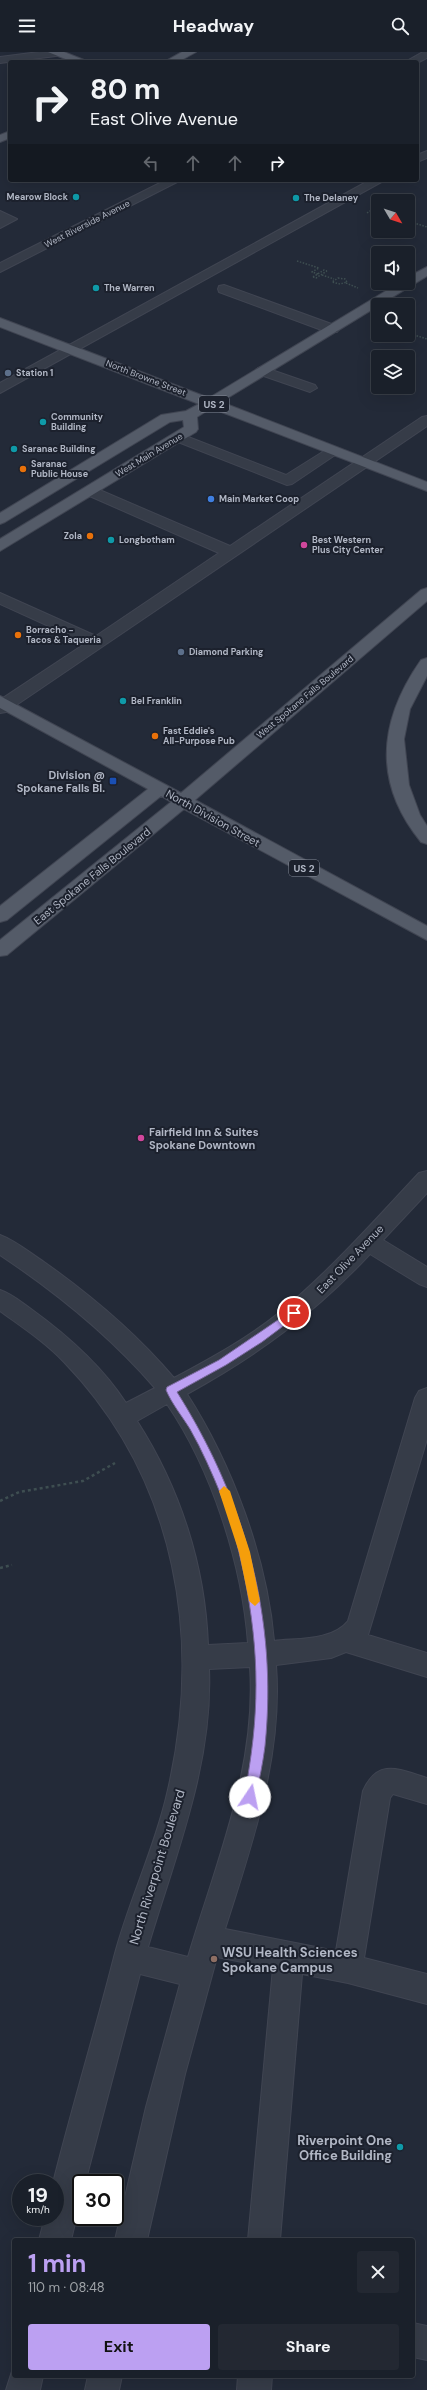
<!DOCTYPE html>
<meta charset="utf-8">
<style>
body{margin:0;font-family:"DM Sans",sans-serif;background:#232832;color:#f1f3f6;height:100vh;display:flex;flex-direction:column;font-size:15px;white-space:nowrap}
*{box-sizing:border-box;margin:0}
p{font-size:13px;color:#9fa3a8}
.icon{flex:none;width:22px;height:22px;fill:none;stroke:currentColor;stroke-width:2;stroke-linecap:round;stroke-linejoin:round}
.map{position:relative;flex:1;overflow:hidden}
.panel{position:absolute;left:12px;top:2186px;width:403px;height:140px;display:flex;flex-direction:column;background:#1a202a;border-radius:4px;box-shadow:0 4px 16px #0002,0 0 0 1px #383e47}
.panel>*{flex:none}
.banner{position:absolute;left:8px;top:8px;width:411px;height:122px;border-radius:4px;box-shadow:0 4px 16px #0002,0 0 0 1px #383e47;background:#1a202a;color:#f1f3f6;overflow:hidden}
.needle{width:26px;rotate:129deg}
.tools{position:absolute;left:371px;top:142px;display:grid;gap:8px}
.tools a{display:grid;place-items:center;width:44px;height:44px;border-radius:4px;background:#1a202a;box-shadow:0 4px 16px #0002,0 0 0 1px #383e47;font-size:20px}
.speed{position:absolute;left:12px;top:2122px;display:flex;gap:8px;font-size:20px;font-weight:700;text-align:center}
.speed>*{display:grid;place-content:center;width:52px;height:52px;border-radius:50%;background:#1a202a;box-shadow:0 4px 16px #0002,0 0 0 1px #383e47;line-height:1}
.speed small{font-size:10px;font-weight:400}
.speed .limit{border:2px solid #111;border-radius:6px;background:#fff;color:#111}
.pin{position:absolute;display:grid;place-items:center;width:34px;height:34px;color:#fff;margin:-17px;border:2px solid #fff;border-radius:50%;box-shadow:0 1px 4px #0007}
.me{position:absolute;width:44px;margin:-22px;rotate:11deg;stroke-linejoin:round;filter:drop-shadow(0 0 3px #0008)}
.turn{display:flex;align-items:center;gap:14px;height:84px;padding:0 16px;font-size:18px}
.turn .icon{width:52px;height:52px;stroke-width:2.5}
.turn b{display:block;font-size:28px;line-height:34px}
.lanes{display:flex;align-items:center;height:38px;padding:0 16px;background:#0003;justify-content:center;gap:20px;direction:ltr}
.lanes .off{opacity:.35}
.round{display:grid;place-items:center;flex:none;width:42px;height:42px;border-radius:4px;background:#232832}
.overview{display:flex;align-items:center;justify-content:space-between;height:68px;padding:0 16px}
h1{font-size:24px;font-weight:700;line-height:30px;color:#bca0f2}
.button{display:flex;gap:8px;margin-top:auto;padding:8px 16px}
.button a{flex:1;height:46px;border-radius:4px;background:#bca0f2;color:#111;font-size:16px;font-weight:700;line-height:46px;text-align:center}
.button a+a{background:#232832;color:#f1f3f6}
header{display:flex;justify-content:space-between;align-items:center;height:52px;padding:0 16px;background:#1a202a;font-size:18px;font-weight:700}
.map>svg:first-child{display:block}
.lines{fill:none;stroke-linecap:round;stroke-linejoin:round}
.minor-casing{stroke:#404552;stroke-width:2}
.major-casing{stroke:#404552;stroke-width:2}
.path-far1{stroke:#3e4e51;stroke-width:1.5;stroke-dasharray:1.5 1.5;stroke-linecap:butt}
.path{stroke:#3e4e51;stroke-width:2.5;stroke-dasharray:3 3;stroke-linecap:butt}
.minor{fill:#363c48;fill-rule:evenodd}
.major{fill:#545b68;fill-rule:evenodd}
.route{fill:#bca0f2;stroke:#7a689d}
.slow{fill:#f59e0b}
.culture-dot{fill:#0f9aa8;stroke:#1c212d;stroke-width:1.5}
.service-dot{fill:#5c6f8a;stroke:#1c212d;stroke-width:1.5}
.food-dot{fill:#e8710a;stroke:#1c212d;stroke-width:1.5}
.shop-dot{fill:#3f7fe0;stroke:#1c212d;stroke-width:1.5}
.hotel-dot{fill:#d1479c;stroke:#1c212d;stroke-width:1.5}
.transit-dot{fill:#1a4fb4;stroke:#1c212d;stroke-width:1.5}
.education-dot{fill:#8d6e63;stroke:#1c212d;stroke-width:1.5}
.labels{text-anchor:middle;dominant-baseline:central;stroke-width:4;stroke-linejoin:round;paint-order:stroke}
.far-poi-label{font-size:9px;font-weight:bold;fill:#b1b7c5;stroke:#1c212d;text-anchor:start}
.far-street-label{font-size:9px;fill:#b1b7c5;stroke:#1c212d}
.shield{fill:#1c212d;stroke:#848a97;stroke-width:1}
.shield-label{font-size:10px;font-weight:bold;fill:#b1b7c5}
.poi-label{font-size:11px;font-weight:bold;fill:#b1b7c5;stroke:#1c212d;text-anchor:end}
.street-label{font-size:11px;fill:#b1b7c5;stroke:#1c212d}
.near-street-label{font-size:13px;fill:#b1b7c5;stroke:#1c212d}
.near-poi-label{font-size:13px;font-weight:bold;fill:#b1b7c5;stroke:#1c212d;text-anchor:start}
</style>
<header><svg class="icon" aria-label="menu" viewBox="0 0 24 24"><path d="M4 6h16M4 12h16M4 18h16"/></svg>Headway<svg class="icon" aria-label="search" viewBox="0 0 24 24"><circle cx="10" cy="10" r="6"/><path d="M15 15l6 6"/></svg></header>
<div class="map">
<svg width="427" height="2338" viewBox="0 0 427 2338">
<rect width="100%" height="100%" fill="#232a38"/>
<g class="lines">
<defs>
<path id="minor" d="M39 0 61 1 56 4 0 11V5Z
M423 0H427V6L417 11 405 10Z
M427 99V106L417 110V103Z
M166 128H181L0 220V211Z
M370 128H385L0 341V331Z
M0 159 17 167 0 176Z
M224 233 337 274 339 277 337 280H327L219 240 218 237 219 234Z
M263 315 315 333 317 336 310 340 258 322 256 319 258 316Z
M427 364V374L6 660 0 661V648L86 591 0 552V541L96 584 219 501 85 442 83 439 85 436H95L230 494 422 365Z
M178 381 286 423 329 396 334 395 341 399 292 432 287 433 173 388 171 385Z
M427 1119V1141L383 1188 427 1215V1235L419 1232 370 1202C315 1261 258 1303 187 1342 232 1412 267 1506 274 1589 297 1586 332 1589 348 1569L415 1346 419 1339 427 1336V1387L368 1583 427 1601V1625L346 1600 331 1606 276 1613C283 1704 252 1792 225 1877L336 1899 363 1739C378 1705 400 1718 427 1726V1752L393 1742 390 1746 364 1906 427 1922V1952L348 1931 302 1922 280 2188H248L273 1916 217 1905 185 2022 147 2188H115L146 2055 180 1932 140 1922 85 2131H81V2146L71 2188H39L45 2165H55V2131H53C72 2055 95 1980 114 1905 128 1851 153 1800 166 1746 204 1590 178 1428 64 1310 45 1290 22 1275 0 1259V1238C12 1242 21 1250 31 1257 67 1283 102 1314 126 1351L155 1336C110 1284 57 1241 0 1203V1183C16 1189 30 1201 44 1210 92 1244 136 1281 174 1326 211 1306 248 1286 280 1260 331 1218 374 1169 419 1121ZM167 1352C212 1418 242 1512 248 1591L208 1593C205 1513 180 1436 137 1369ZM250 1615C257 1715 216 1811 188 1905L148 1895C175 1804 213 1713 209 1617Z
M413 2271 427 2274V2308L413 2305Z
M14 2313V2324H43L40 2338H6Z
M88 2324H122L119 2338H85Z
M238 2324H272L271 2338H237Z"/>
<path id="major" d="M48 0H64L89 10H73Z
M182 0H196L178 10H164Z
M10 79V86L0 90V83Z
M427 215V224L221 350 427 430V439L211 356 197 365 198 377 196 380 0 499V487L184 375 183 368 170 370 5 470 0 472V461L161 363 186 359 199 352 0 275V266L209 346 399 231H408V225Z
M427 536V549L195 748 427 874V888L184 757 7 903 0 904V888L171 750 161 744 7 868 0 870V854L148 737 0 656V644L181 741 421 538Z
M427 606V624L410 657 404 687 409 733 420 763 427 774V792L421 790C372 730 379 668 421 608Z"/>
</defs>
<!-- minor casing -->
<use href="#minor" class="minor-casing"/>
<!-- major casing -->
<use href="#major" class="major-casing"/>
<!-- path-far1 -->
<path class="path-far1" d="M367 161 373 157 378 159
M408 169 427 175
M297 209 319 216 312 220 318 222
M322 223 334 227
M313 225 316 226 327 219
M313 225 324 218 327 219
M338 226 345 227 347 230 340 232 332 230Z
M346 231 358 236
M408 281 427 287"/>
<!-- path -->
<path class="path" d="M0 1449 19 1440 83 1429 115 1411
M0 1516 12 1513"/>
<!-- minor -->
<use href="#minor" class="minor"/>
<!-- major -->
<use href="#major" class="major"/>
</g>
<!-- route -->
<path class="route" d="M294 1257 299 1261 298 1263 262 1290 226 1313 177 1340C245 1448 278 1566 265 1694 263 1711 259 1728 256 1745L250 1750 244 1745C260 1664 260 1602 244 1522 238 1496 232 1467 221 1443 212 1421 202 1398 190 1377 182 1364 172 1352 166 1338L167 1335 219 1308Z"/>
<!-- slow -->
<path class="slow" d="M224 1434 230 1439 250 1500 260 1549 255 1554 249 1549 239 1500 219 1439Z"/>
<!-- markers -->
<g class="culture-dot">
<circle cx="76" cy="145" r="4"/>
<circle cx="296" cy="146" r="4"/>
<circle cx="96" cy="236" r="4"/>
<circle cx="43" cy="370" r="4"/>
<circle cx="14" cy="397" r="4"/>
<circle cx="111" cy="488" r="4"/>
<circle cx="123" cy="649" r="4"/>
<circle cx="400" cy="2095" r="4"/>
</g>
<g class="service-dot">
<circle cx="8" cy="321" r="4"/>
<circle cx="181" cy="600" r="4"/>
</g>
<g class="food-dot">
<circle cx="23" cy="417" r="4"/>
<circle cx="90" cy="484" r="4"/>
<circle cx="18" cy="583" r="4"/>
<circle cx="155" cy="684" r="4"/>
</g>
<circle class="shop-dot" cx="211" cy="447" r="4"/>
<g class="hotel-dot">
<circle cx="304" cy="493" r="4"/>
<circle cx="141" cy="1086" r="4"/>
</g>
<rect class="transit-dot" x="109" y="725" width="8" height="8" rx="2"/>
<circle class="education-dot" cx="214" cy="1907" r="4"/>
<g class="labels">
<!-- far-poi labels -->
<g class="far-poi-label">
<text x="68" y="145" text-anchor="end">Mearow Block</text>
<text x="304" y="146">The Delaney</text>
<text x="104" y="236">The Warren</text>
<text x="16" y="321">Station 1</text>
<text x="51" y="365">Community<tspan x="51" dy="10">Building</tspan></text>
<text x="22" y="397">Saranac Building</text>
<text x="31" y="412">Saranac<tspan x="31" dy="10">Public House</tspan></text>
<text x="219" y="447">Main Market Coop</text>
<text x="82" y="484" text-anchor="end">Zola</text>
<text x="119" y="488">Longbotham</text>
<text x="312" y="488">Best Western<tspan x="312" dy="10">Plus City Center</tspan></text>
<text x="26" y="578">Borracho -<tspan x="26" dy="10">Tacos &amp; Taqueria</tspan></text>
<text x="189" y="600">Diamond Parking</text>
<text x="131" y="649">Bel Franklin</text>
<text x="163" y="679">Fast Eddie's<tspan x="163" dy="10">All-Purpose Pub</tspan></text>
</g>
<!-- far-street labels -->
<g class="far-street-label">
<text transform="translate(87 172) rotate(-27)">West Riverside Avenue</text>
<text transform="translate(146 326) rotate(21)">North Browne Street</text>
<text transform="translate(149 403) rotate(-31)">West Main Avenue</text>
<text transform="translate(305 645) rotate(-40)">West Spokane Falls Boulevard</text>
</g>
<!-- shield labels -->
<g class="shield">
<rect x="199" y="344" width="30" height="16" rx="3"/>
<rect x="289" y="808" width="30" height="16" rx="3"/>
</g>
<g class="shield-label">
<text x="214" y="352">US 2</text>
<text x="304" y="816">US 2</text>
</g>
<!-- poi labels -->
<g class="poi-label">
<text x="105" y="723">Division @<tspan x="105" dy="13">Spokane Falls Bl.</tspan></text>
<text x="149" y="1080" text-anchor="start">Fairfield Inn &amp; Suites<tspan x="149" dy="13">Spokane Downtown</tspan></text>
</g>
<!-- street labels -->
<g class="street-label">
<text transform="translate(213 766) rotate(29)">North Division Street</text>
<text transform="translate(92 824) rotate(-39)">East Spokane Falls Boulevard</text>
<text transform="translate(350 1207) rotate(-46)">East Olive Avenue</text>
</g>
<!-- near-street labels -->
<g class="near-street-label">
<text transform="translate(157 1815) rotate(-73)">North Riverpoint Boulevard</text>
</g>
<!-- near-poi labels -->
<g class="near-poi-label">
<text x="222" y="1900">WSU Health Sciences<tspan x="222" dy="15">Spokane Campus</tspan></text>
<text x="392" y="2088" text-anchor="end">Riverpoint One<tspan x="392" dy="15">Office Building</tspan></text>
</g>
</g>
</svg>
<div class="tools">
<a><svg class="needle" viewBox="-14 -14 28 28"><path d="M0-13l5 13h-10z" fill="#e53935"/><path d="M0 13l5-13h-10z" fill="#9fa3a8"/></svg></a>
<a><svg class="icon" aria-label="sound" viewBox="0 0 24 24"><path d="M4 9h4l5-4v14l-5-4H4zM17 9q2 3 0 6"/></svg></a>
<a><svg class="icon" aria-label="search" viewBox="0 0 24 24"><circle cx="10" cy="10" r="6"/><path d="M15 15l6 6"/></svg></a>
<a><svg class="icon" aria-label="layers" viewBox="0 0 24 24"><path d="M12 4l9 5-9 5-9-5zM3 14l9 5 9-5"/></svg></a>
</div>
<div class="speed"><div>19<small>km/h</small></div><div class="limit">30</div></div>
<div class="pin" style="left:294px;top:1261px;background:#d93025"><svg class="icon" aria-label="arrive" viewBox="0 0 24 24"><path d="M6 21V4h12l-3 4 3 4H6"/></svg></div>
<svg class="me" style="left:250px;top:1745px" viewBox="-20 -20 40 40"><circle r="19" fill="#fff"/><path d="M0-13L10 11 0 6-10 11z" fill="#bca0f2"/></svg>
<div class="banner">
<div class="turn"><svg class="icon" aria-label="right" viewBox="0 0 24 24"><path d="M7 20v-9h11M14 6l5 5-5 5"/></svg><div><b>80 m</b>East Olive Avenue</div></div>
<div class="lanes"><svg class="icon off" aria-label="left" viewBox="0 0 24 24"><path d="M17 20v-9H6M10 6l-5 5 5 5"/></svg><svg class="icon off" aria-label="ahead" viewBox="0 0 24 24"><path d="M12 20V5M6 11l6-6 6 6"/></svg><svg class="icon off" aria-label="ahead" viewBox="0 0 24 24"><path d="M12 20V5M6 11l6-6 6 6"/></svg><svg class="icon" aria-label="right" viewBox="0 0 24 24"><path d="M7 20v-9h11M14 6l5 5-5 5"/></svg></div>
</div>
<section class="panel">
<div class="overview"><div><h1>1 min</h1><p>110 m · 08:48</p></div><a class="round"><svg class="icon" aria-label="close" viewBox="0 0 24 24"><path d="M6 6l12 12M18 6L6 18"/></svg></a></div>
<div class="button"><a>Exit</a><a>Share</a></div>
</section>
</div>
